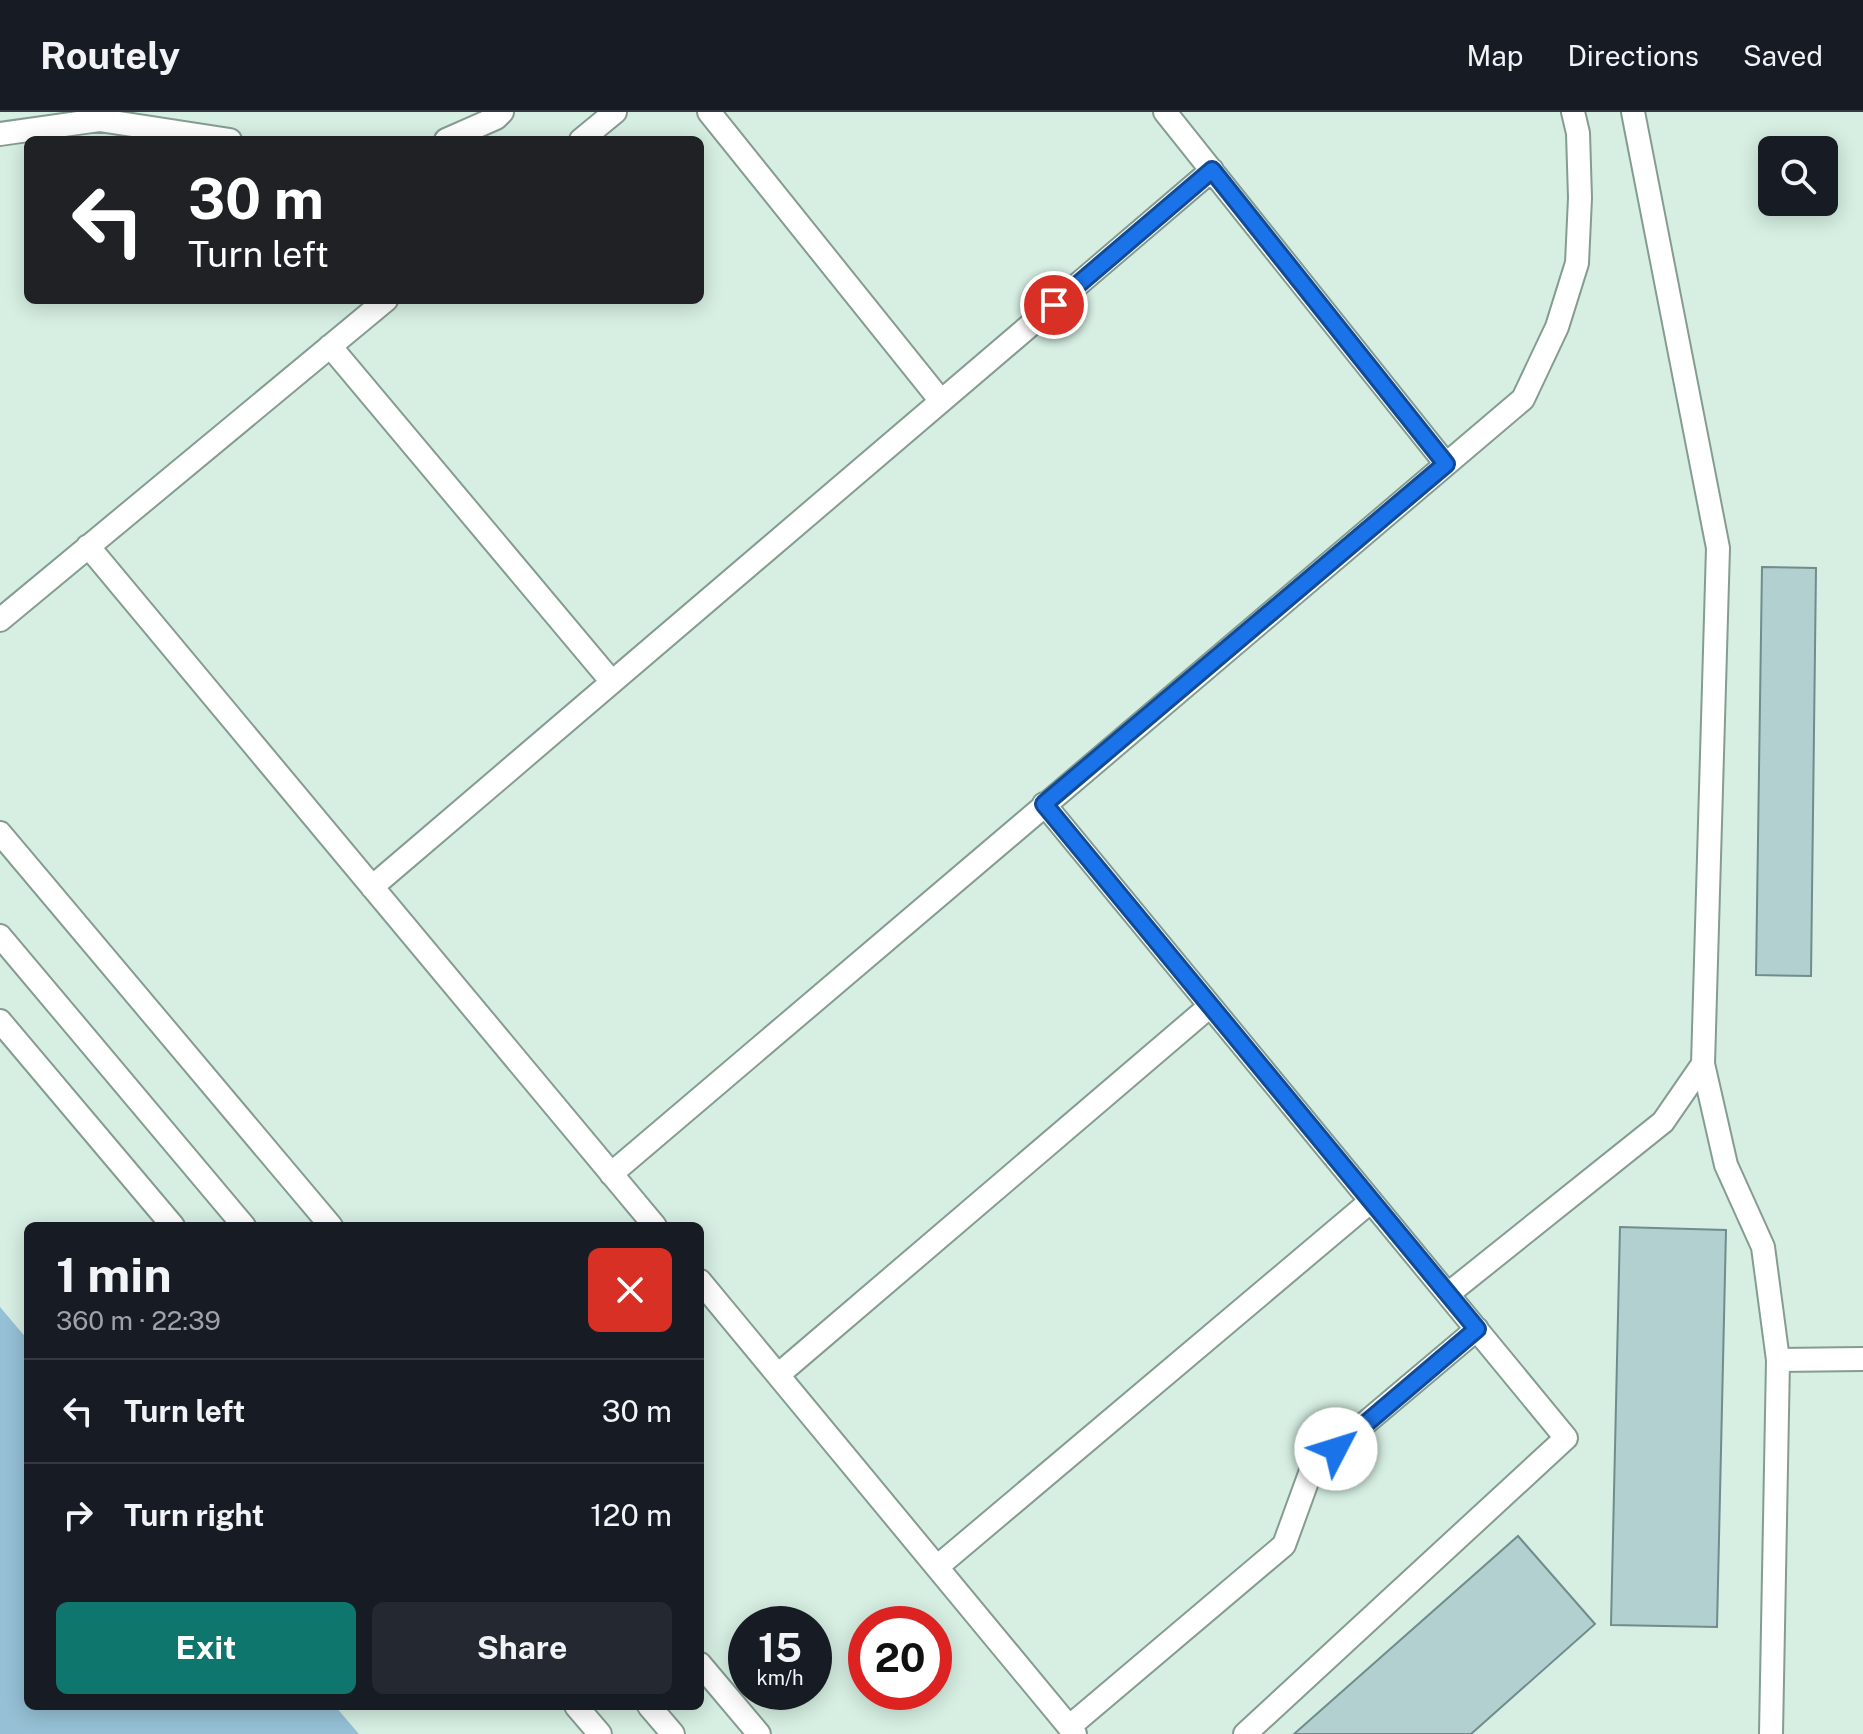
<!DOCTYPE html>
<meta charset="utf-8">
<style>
body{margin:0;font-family:"Public Sans",sans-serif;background:#242831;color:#f1f3f6;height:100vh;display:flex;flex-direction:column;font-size:30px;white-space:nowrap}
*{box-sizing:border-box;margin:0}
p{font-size:26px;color:#9ea1a6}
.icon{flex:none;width:44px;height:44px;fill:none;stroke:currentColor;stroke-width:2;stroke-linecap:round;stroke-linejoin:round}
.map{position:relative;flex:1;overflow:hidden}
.drawer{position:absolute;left:24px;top:1110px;width:680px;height:488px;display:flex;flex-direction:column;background:#171b24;border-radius:12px;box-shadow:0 4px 20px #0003}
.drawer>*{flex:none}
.hud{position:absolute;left:24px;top:24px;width:680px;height:168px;border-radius:12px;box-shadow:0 4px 20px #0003;background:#202124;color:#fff;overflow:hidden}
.fabs{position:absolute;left:1758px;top:24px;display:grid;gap:16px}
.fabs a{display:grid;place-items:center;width:80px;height:80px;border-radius:12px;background:#171b24;box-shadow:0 4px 20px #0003;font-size:40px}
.speed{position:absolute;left:728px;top:1494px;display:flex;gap:16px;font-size:40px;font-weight:700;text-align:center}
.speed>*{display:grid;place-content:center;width:104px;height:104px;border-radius:50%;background:#171b24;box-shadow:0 4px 20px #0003;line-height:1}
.speed small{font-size:20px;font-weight:400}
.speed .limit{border:12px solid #d22;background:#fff;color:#111}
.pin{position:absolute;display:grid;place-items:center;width:68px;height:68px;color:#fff;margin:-34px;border:4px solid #fff;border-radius:50%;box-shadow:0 2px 8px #0007}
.me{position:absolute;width:88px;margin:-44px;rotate:50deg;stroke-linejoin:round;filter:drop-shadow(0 0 6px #0008)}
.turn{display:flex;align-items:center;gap:28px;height:168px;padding:0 32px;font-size:36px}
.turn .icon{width:104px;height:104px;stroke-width:2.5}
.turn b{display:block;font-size:56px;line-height:68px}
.round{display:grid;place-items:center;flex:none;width:84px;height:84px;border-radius:12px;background:#242831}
.headline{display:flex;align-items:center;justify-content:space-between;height:136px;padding:0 32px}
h1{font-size:48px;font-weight:700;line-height:60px}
.action{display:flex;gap:16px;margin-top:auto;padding:16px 32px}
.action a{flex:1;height:92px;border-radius:12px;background:#0f766e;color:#fff;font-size:32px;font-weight:700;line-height:92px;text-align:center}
.action a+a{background:#242831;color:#f1f3f6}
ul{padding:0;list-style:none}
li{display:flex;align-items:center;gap:24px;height:104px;padding:0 32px;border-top:2px solid #363941}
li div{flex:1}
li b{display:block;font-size:30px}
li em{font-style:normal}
header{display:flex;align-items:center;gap:48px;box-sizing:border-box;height:112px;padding:0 40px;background:#171b24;border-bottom:2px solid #363941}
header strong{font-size:38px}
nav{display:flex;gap:44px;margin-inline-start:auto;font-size:28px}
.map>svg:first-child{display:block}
.water{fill:#95c0d5}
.building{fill:#b2d0d0;stroke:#708c8c;stroke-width:2}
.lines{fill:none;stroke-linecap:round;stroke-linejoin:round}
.lane-casing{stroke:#859c90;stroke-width:26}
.lane{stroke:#fff;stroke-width:22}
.route-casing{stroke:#114b97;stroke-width:20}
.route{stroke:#1a73e8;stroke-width:14}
</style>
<header>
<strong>Routely</strong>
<nav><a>Map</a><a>Directions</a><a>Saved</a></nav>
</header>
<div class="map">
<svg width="1863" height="1622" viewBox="0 0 1863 1622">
<rect width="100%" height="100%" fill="#d6efe2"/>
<!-- water -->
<path class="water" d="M0 1195 28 1228V1594H335L359 1622H0Z"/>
<!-- building -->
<path class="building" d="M1762 455 1816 456 1811 864 1756 863Z
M1620 1115 1726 1118 1717 1515 1611 1513Z
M1518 1424 1595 1512 1471 1622H1294Z"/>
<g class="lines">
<defs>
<path id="lane" d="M709 0 941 289
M1165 0 1446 352
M1633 0 1718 436 1703 952 1726 1053 1763 1135 1778 1248 1771 1622
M0 22 99 8 230 28
M446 28 496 6 502 0
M581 28 615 0
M330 234 612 570
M88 434 655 1114
M0 508 386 188
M1044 692 1566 1326 1245 1622
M0 721 331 1114
M372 775 1212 58
M0 824 244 1114
M0 909 173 1114
M611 1062 1523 287 1557 215 1577 151 1580 86 1578 21 1573 0
M700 1169 1075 1622
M1448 1182 1663 1010 1703 952
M1778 1248 1863 1247
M778 1263 1210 894
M937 1455 1371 1089
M700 1552 759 1622
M576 1594 600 1622
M649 1594 673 1622
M1069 1615 1284 1433 1312 1356 1477 1217"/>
</defs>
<!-- lane casing -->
<use href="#lane" class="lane-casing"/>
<!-- lane -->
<use href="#lane" class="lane"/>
</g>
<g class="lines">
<defs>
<path id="route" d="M1054 193 1212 58 1446 352 1044 692 1477 1217 1336 1337"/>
</defs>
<!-- route casing -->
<use href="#route" class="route-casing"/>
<!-- route -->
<use href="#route" class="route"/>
</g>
</svg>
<div class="fabs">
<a><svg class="icon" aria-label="search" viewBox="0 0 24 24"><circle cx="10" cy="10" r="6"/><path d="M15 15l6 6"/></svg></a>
</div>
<div class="speed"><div>15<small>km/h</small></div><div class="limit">20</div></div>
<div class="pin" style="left:1054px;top:193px;background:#d93025"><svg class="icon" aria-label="arrive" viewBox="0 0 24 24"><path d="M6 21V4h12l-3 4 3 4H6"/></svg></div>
<svg class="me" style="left:1336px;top:1337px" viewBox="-20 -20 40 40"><circle r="19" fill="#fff"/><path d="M0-13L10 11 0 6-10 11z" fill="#1a73e8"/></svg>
<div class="hud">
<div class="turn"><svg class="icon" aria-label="left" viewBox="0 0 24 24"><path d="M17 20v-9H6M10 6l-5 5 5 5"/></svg><div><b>30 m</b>Turn left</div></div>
</div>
<section class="drawer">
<div class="headline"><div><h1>1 min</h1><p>360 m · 22:39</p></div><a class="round" style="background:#d93025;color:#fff"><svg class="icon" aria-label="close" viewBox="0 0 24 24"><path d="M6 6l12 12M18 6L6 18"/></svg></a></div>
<ul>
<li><svg class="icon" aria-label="left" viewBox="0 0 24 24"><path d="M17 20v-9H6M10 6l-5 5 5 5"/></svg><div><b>Turn left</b></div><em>30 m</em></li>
<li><svg class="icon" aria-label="right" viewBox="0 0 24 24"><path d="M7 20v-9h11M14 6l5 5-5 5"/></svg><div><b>Turn right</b></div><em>120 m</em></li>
</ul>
<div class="action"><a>Exit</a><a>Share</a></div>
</section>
</div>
